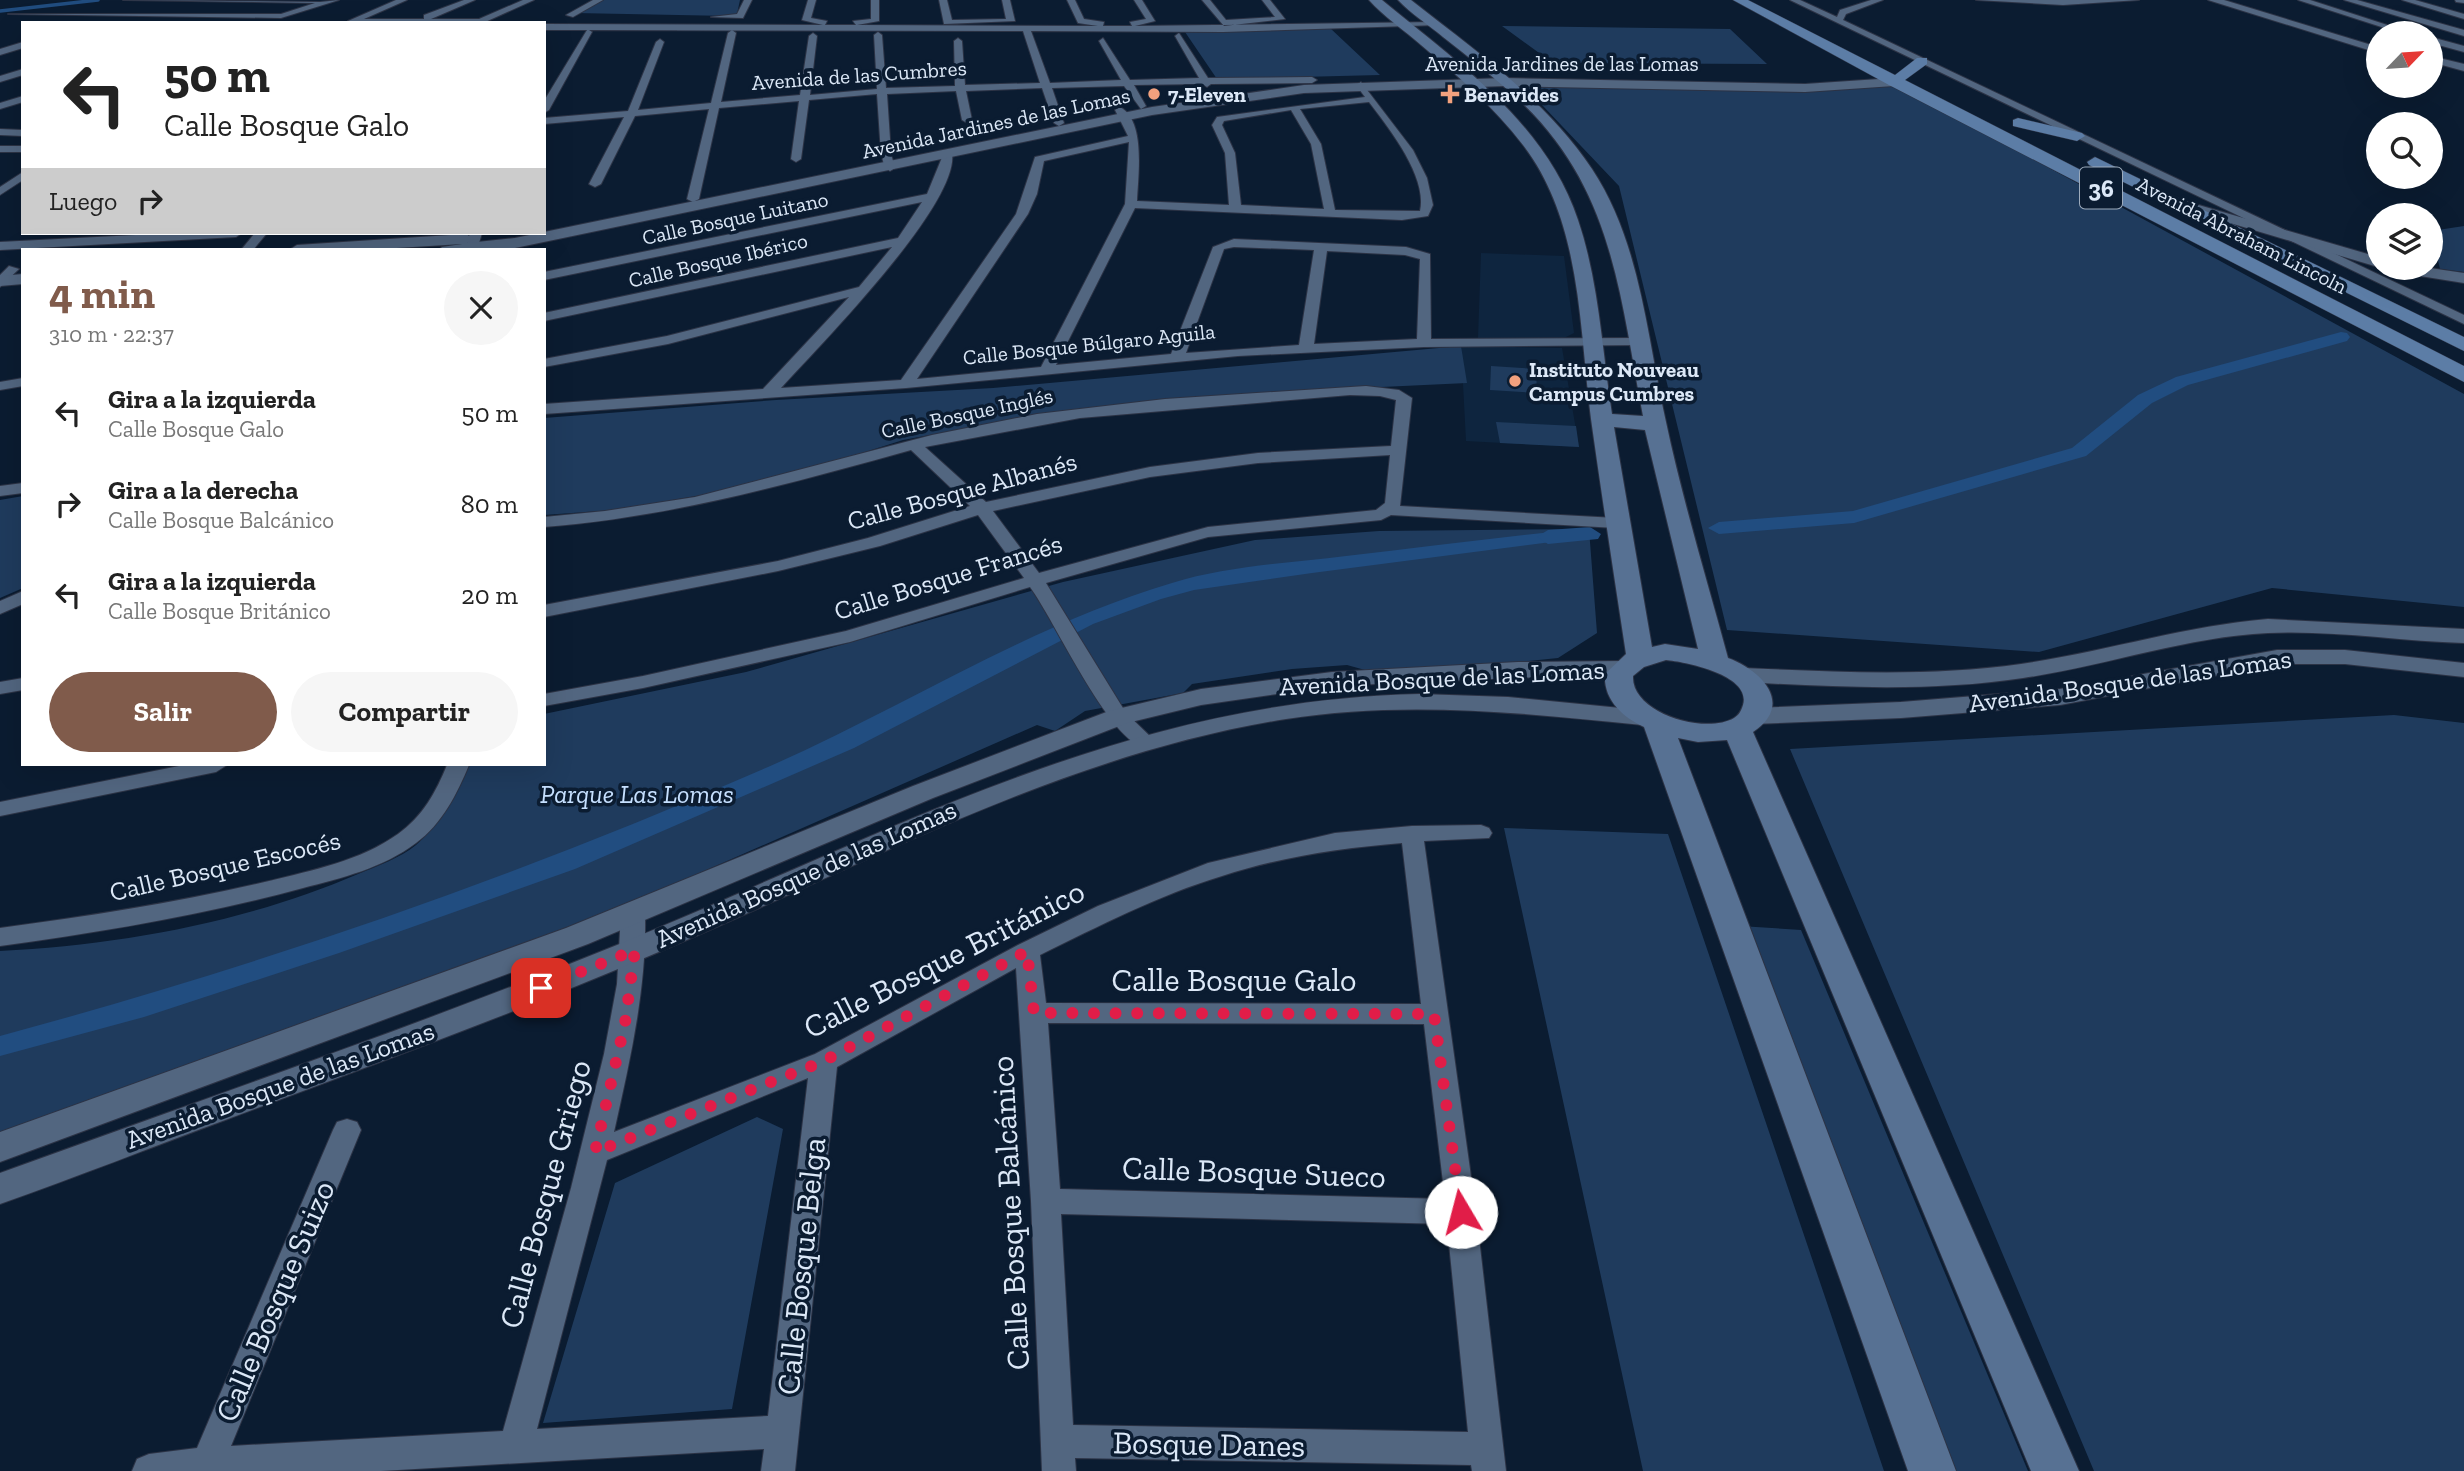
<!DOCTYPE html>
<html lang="es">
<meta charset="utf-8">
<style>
body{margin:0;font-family:"Zilla Slab",serif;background:#f6f6f6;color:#222;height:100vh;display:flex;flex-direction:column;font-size:26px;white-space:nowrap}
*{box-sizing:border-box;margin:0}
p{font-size:23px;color:#767676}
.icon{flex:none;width:38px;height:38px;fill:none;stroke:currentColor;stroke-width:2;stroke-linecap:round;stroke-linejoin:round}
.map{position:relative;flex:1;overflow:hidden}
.panel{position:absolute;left:21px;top:248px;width:525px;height:518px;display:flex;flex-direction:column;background:#fff;border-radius:0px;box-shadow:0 7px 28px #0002}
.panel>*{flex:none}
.hud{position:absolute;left:21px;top:21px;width:525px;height:214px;border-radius:0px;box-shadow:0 7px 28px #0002;background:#fff;color:#222;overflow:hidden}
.needle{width:46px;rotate:65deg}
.controls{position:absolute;left:2366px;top:21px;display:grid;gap:14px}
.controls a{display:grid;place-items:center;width:77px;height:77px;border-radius:50%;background:#fff;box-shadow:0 7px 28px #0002;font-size:35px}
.pin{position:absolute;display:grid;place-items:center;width:60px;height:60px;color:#fff;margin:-30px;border-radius:14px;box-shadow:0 4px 10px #0006}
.me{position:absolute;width:77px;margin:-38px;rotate:352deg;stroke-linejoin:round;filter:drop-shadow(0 0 5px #0008)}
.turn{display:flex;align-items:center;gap:24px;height:147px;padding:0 28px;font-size:32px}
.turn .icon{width:91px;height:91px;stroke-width:2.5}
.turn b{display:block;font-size:49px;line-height:60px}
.then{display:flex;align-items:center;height:66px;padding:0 28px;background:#0003;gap:14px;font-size:26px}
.round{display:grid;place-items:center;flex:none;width:74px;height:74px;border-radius:37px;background:#f6f6f6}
.overview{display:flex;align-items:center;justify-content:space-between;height:119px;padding:0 28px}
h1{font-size:42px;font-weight:800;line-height:52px;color:#805b4b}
.primary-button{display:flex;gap:14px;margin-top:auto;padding:14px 28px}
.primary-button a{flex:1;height:80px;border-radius:42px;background:#805b4b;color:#fff;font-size:28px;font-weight:800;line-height:80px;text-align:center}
.primary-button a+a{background:#f6f6f6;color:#222}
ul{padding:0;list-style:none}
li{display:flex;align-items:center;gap:21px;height:91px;padding:0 28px}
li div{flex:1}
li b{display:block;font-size:26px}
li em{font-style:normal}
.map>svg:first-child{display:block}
.built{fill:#0e253f}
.green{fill:#1f3b5d}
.water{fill:#214d80}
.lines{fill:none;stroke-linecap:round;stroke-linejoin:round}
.stream{stroke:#214d80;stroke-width:3.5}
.canal{fill:#214d80;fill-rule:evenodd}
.minor-casing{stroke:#2c3345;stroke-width:2}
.tertiary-casing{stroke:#2c3345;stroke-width:2}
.secondary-casing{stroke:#2c3345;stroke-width:2}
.primary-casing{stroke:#2c3345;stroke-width:1}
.minor{fill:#526680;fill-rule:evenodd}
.tertiary{fill:#526680;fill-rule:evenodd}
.secondary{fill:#577193;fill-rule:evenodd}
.primary{fill:#5c7da6;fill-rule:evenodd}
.route{stroke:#e11d48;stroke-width:12;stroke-dasharray:0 21.6}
.poi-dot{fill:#f2a17e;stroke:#0b1c31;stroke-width:2.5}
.labels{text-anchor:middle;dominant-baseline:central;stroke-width:7;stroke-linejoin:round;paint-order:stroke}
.far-street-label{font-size:21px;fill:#dce8f7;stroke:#0b1c31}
.far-poi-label{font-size:21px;font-weight:bold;fill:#dce8f7;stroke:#0b1c31;text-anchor:start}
.shield{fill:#0b1c31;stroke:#9dabbc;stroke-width:2}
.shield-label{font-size:24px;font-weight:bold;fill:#dce8f7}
.street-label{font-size:26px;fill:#dce8f7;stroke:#0b1c31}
.park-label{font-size:26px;font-style:italic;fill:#c6e0ff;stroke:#0b1c31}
.near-street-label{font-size:32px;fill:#dce8f7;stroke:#0b1c31}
</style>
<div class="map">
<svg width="2464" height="1471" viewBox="0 0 2464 1471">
<rect width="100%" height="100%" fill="#0b1c31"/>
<!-- built -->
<path class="built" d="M1481 253 1564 256 1574 333 1564 338H1478Z
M1461 346 1562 348 1579 447 1466 441Z"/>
<!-- green -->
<path class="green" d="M604 0H740L737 14 729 16 575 13Z
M1502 26 1730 29 1767 64 1553 63Z
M1330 28 1380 75 1217 79 1185 32Z
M1524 86 1901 87 2464 394V607L2272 588 2039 652 1727 630 1619 186Z
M2464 226V272L2440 269 2431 231Z
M1461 346 1467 383 1256 393 1052 412 903 440 783 478 702 495 614 510 544 515V418L776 400 993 388Z
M1491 366 1536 369 1537 393 1490 390Z
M1496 422 1576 426 1579 447 1500 443Z
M23 496V588L0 598V500Z
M1589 529 1597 633 1558 658 1468 667 1365 670 1347 665 1292 669 1192 684 1183 693 1085 711 1055 731 1037 725 620 908 0 1135V951C121 945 247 922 358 874 377 866 400 858 416 845 440 824 453 792 468 765H544V714L746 672 1063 582 1255 540 1379 531Z
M2394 715 2464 723V1471H2094L1790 749Z
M1504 828 1668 834 1884 1471H1643Z
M1740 926 1801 930 2028 1471H1954Z
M757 1117 783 1129 732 1409 543 1423 615 1183Z"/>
<!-- water -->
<path class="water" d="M1580 529 1583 538 1312 573 1194 590 1161 599 1093 624 854 748 575 869 339 953 144 1017 0 1056V1036C263 965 519 876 768 767 903 708 1030 625 1172 583 1227 566 1289 563 1346 556 1424 547 1502 537 1580 529Z"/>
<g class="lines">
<!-- stream -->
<path class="stream" d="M0 11 98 0"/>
<!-- canal -->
<path class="canal" d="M2341 332 2347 333 2350 337 2347 341 2188 385 2152 403 2086 456 1854 523 1719 534 1708 528 1719 522 1853 511 2072 448 2138 395 2176 377Z
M1590 527 1601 534 1598 539 1548 544 1537 537 1548 530Z"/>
<defs>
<path id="minor" d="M123 0 320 2 339 0 281 18 8 14H281L315 3Z
M396 0H407L364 19H424V15L464 0H475L431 19H479L523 0H534L483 23 348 21Z
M593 0H603L573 17 566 15Z
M744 0H752L743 18 711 17 737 14Z
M808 0H816L811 18 827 21 825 25H856L853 21 871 19V0H879V21L857 25 1098 26 1078 23 1067 0H1075L1084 19 1104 22 1103 26H1132L1130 22 1146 19 1134 0H1142L1155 21 1135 26 1435 22 1439 25 1223 32 1031 31 1050 83 1121 80 1099 41 1103 38 1130 80 1199 78 1175 36 1179 33 1208 78 1312 77 1317 80 1312 83 1211 84 1207 87 1202 84 1134 85 1146 106 1141 109 1124 86 1052 88 1064 123 1059 126 1054 123 1042 88 966 91 972 120 967 123 962 120 956 91 887 94 891 154 895 168 890 171 885 168 881 154 877 94 809 100 801 159 796 162 791 159 799 101 719 108 699 199 693 202 687 199 709 109 635 116 601 184 595 187 589 184 624 117 544 124V118L628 111 656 42 660 39 664 42 638 110 711 103 728 33 732 30 736 33 721 102 800 95 809 36 813 33 817 36 810 95 877 89 874 35 878 32 882 35 886 88 955 86 954 41 958 38 962 41 965 85 1040 83 1023 31 589 30 592 32 549 110 544 113V101L587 30H544V24L823 25 802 20Z
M939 0H947L952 20 1006 19 1002 0H1010L1015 21 944 24Z
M1202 0H1210L1226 20 1275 17 1262 0H1270L1285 19 1224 26Z
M1790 0H1800L1837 17 1840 10 1871 0H1883L1846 14 1843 20 2464 315V324Z
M1976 0H2139L2063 5Z
M2298 0H2310L2412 33H2400Z
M2344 0H2357L2464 30V36Z
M2402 0H2415L2464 14V19Z
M2455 0H2464V3L2456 2Z
M2431 37 2464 46V52L2431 43Z
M23 42V48L0 55V49Z
M23 69V75L0 82V76Z
M1361 82 1413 150 1427 178 1433 205 1428 216 1402 220 1135 208 1056 365 1171 354 1213 247 1234 239 1406 247 1430 254 1431 339 1639 338 1646 342 1644 345 1424 347 1238 356 906 388 544 414V404L763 389 849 297 668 344 544 367V359L667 336 859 287 892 247 544 321V313L898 238 922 202 544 280V272L927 194 943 155 952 153C960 204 818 347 781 388L901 380 1016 214 1035 157 1128 136 1115 110 1120 107C1146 121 1138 175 1137 201L1229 205 1225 153 1212 125 1217 117 1365 97 1356 85ZM1369 102C1388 127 1428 177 1420 211L1335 210 1321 144 1300 109ZM1291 110 1311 144 1324 209 1241 205 1235 153 1222 125 1224 121ZM1129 142 1125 204 1041 367 917 379 1028 214 1037 194 1044 161ZM1234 247 1314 250 1299 345 1186 353 1224 249ZM1327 251 1405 255 1420 259 1417 339 1314 344Z
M23 96V102L0 109V103Z
M0 129 23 130V136L0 135Z
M0 146H23V152H0Z
M23 172V180L0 195V187Z
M174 233H242L236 237 0 250V242Z
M255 233H267L253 250H241Z
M470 233H482L477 250H465Z
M9 266 19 269 0 287V275Z
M23 378V386L0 390V382Z
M1366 386 1399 390 1412 398 1400 506 1616 518 1625 523 1616 528 1391 515 1381 520 1208 537 1046 583 1126 713 1154 740 1143 747C1107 737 1055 621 1030 587L850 642 643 688 544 706V694L643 676 846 631 1024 578 978 515 880 546 778 571 544 617V605L778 561 868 538 970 506 911 450C789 484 671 517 544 527V517L605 511 695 497 932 435 1037 414 1165 399ZM1350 395 1380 396 1396 400 1391 446 1258 453 1150 467 986 502 925 447 1080 418ZM1390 455 1385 503 1376 510 1208 527 1039 573 993 511 1150 477 1258 463Z
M23 483V493L0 496V486Z
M23 591V604L0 614V601Z
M23 678V690L0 694V682Z
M184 765H227L216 772 0 816V802Z
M447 765H469C457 794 442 824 416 843 383 868 342 878 303 888 204 915 102 932 0 946V928C90 916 180 902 269 881 313 870 360 861 398 834 423 816 436 792 447 765Z
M1481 825 1489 828 1492 833 1489 838 1424 841 1476 1212 1506 1471H1472L1471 1465 1075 1458 1076 1471H1042L1031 1201 1016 968 837 1067 795 1471H761L764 1449 381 1471H132L137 1459 149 1454 197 1448 333 1130 337 1122 347 1119 357 1122 361 1130 231 1446 503 1431 571 1188 604 1054 617 984 621 913 624 907 633 904 642 907 645 913C647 988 630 1060 614 1132L815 1054 1018 945 1098 906 1208 863 1335 833 1412 826ZM1402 843 1421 1004 1046 1003 1040 955C1099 926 1159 895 1222 876 1280 857 1341 848 1402 843ZM1048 1023 1424 1024 1445 1199 1060 1189ZM808 1078 768 1416 537 1429 607 1160ZM1061 1214 1447 1224 1468 1432 1073 1425Z"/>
<path id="tertiary" d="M2208 0H2224L2378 47V53Z
M2431 56 2464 64V71L2431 62Z
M1505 78 1805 84 1894 78 1900 82 1894 86 1805 92 1505 86 1304 93 1152 115 515 248 439 250 442 247 462 244 364 250H289L297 245 466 234 474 239 467 243 515 238 1152 107 1304 85Z
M2178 199 2378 257V267L2173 206 2171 203Z
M2393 268H2430L2464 273V283L2401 273Z
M23 274V284L0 286V276Z
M2268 619 2464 629V643C2399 641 2333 630 2268 633 2185 637 2106 666 2023 678 1931 692 1836 687 1743 682L1734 680 1731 675 1734 670 1743 668C1836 672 1929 677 2021 664 2104 652 2184 626 2268 619Z
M2277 650H2345L2464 663V677L2345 664H2277L2060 705 1901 718 1753 724 1744 722 1740 716 1744 710 1753 708 1901 702 2060 689Z
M1623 661 1632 663 1635 668 1632 673 1332 686 1201 705 1127 723 933 798 588 944 0 1162V1132L566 928 913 786 1109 711 1201 689 1332 672 1518 662Z
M1420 694 1508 697 1651 711 1655 717 1651 723 1642 725C1524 713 1404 700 1286 719 1054 756 849 874 635 962 501 1018 364 1068 228 1119 152 1147 77 1177 0 1204V1173C206 1098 414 1027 617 945 884 836 1123 700 1420 694Z"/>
<path id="secondary" d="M1369 0H1382C1457 62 1546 123 1578 220 1599 282 1602 350 1612 414L1643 416C1620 298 1614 190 1521 102 1496 79 1470 58 1443 37 1429 25 1411 14 1398 0H1411C1477 52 1545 99 1592 169 1641 243 1647 338 1666 422 1683 502 1707 580 1728 658 1761 670 1795 704 1753 732L2079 1471H2031L1727 740 1698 742 1678 738 1956 1471H1908L1644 727C1622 717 1603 699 1605 674L1626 654C1614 576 1602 497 1591 419 1579 327 1582 222 1523 145 1494 107 1458 76 1421 45 1404 30 1384 17 1369 0ZM1614 427 1645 430 1698 649 1665 644 1652 647ZM1666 660C1686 662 1752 675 1743 705 1741 711 1739 715 1734 718 1705 735 1631 713 1633 676L1644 667Z"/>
<path id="primary" d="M1733 0H1748L1895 75 1917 58H1927V64L1905 80 2464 366V382L1889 85Z
M2018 118 2082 133 2085 136 2077 141 2013 126V120Z
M2095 157 2464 337V351L2089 165 2087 162Z"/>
</defs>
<!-- minor casing -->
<use href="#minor" class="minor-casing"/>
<!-- tertiary casing -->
<use href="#tertiary" class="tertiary-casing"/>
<!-- secondary casing -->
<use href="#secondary" class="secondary-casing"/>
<!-- primary casing -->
<use href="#primary" class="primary-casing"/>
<!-- minor -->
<use href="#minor" class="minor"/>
<!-- tertiary -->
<use href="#tertiary" class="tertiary"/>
<!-- secondary -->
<use href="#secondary" class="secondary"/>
<!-- primary -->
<use href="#primary" class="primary"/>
</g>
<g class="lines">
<!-- route -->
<path class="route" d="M541 988 635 950 625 1023 595 1152 824 1061 1027 951 1034 1013 1434 1014 1461 1212"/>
</g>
<!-- markers -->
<g class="poi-dot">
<circle cx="1154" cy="94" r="7"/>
<path d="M1446.5 83.5h7v7h7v7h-7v7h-7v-7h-7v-7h7z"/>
<circle cx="1515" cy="381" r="7"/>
</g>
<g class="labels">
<!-- far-street labels -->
<g class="far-street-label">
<text x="1562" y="63">Avenida Jardines de las Lomas</text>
<text transform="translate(859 75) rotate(-4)">Avenida de las Cumbres</text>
<text transform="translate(996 123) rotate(-12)">Avenida Jardines de las Lomas</text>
<text transform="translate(735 218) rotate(-12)">Calle Bosque Luitano</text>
<text transform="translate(2242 235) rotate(27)">Avenida Abraham Lincoln</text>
<text transform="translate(718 260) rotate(-13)">Calle Bosque Ibérico</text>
<text transform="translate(1089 344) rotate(-6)">Calle Bosque Búlgaro Aguila</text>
<text transform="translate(967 413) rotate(-12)">Calle Bosque Inglés</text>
</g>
<!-- far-poi labels -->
<g class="far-poi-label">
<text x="1168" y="94">7-Eleven</text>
<text x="1464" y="94">Benavides</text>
<text x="1529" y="369">Instituto Nouveau<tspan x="1529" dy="24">Campus Cumbres</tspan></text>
</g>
<!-- shield labels -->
<rect class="shield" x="2080" y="167.5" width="42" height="41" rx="5"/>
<g class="shield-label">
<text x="2101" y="188">36</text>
</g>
<!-- street labels -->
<g class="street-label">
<text transform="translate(962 491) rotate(-15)">Calle Bosque Albanés</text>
<text transform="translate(948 577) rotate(-17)">Calle Bosque Francés</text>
<text transform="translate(1442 678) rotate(-3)">Avenida Bosque de las Lomas</text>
<text transform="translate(2130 681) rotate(-8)">Avenida Bosque de las Lomas</text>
<text transform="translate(225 866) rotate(-13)">Calle Bosque Escocés</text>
<text transform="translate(806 874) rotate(-24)">Avenida Bosque de las Lomas</text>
<text transform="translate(280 1085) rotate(-20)">Avenida Bosque de las Lomas</text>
</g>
<!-- park labels -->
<g class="park-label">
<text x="637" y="794">Parque Las Lomas</text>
</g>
<!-- near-street labels -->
<g class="near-street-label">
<text transform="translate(944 959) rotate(-27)">Calle Bosque Británico</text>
<text x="1234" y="980">Calle Bosque Galo</text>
<text transform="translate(1254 1172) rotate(2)">Calle Bosque Sueco</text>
<text transform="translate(545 1194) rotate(-75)">Calle Bosque Griego</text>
<text transform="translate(1010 1213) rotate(-93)">Calle Bosque Balcánico</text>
<text transform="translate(801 1266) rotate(-84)">Calle Bosque Belga</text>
<text transform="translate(275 1301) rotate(-67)">Calle Bosque Suizo</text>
<text transform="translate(1209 1444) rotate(1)">Bosque Danes</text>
</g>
</g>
</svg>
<div class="controls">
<a><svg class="needle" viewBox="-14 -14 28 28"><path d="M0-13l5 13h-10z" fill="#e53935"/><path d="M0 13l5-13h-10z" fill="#767676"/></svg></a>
<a><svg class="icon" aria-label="search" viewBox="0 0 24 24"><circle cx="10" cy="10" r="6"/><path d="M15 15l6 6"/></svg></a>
<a><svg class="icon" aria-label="layers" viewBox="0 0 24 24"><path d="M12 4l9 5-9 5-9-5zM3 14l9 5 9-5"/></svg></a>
</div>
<div class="pin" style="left:541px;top:988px;background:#d93025"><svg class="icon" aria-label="arrive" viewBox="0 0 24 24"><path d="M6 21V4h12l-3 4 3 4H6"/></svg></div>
<svg class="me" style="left:1461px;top:1212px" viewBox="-20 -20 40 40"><circle r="19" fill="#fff"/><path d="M0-13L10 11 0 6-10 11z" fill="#e11d48"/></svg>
<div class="hud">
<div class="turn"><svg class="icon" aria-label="left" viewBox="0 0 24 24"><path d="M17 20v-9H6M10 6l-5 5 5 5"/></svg><div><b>50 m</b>Calle Bosque Galo</div></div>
<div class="then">Luego<svg class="icon" aria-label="right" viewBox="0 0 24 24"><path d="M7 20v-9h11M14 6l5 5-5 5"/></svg></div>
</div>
<section class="panel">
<div class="overview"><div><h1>4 min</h1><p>310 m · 22:37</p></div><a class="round"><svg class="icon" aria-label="close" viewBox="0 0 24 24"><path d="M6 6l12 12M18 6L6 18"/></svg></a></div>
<ul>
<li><svg class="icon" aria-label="left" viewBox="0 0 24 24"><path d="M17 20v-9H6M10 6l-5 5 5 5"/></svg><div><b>Gira a la izquierda</b><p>Calle Bosque Galo</p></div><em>50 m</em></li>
<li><svg class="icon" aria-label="right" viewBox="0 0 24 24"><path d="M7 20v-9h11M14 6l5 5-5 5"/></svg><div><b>Gira a la derecha</b><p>Calle Bosque Balcánico</p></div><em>80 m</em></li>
<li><svg class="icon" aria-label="left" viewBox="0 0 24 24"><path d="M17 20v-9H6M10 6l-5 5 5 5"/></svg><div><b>Gira a la izquierda</b><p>Calle Bosque Británico</p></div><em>20 m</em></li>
</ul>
<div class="primary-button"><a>Salir</a><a>Compartir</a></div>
</section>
</div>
